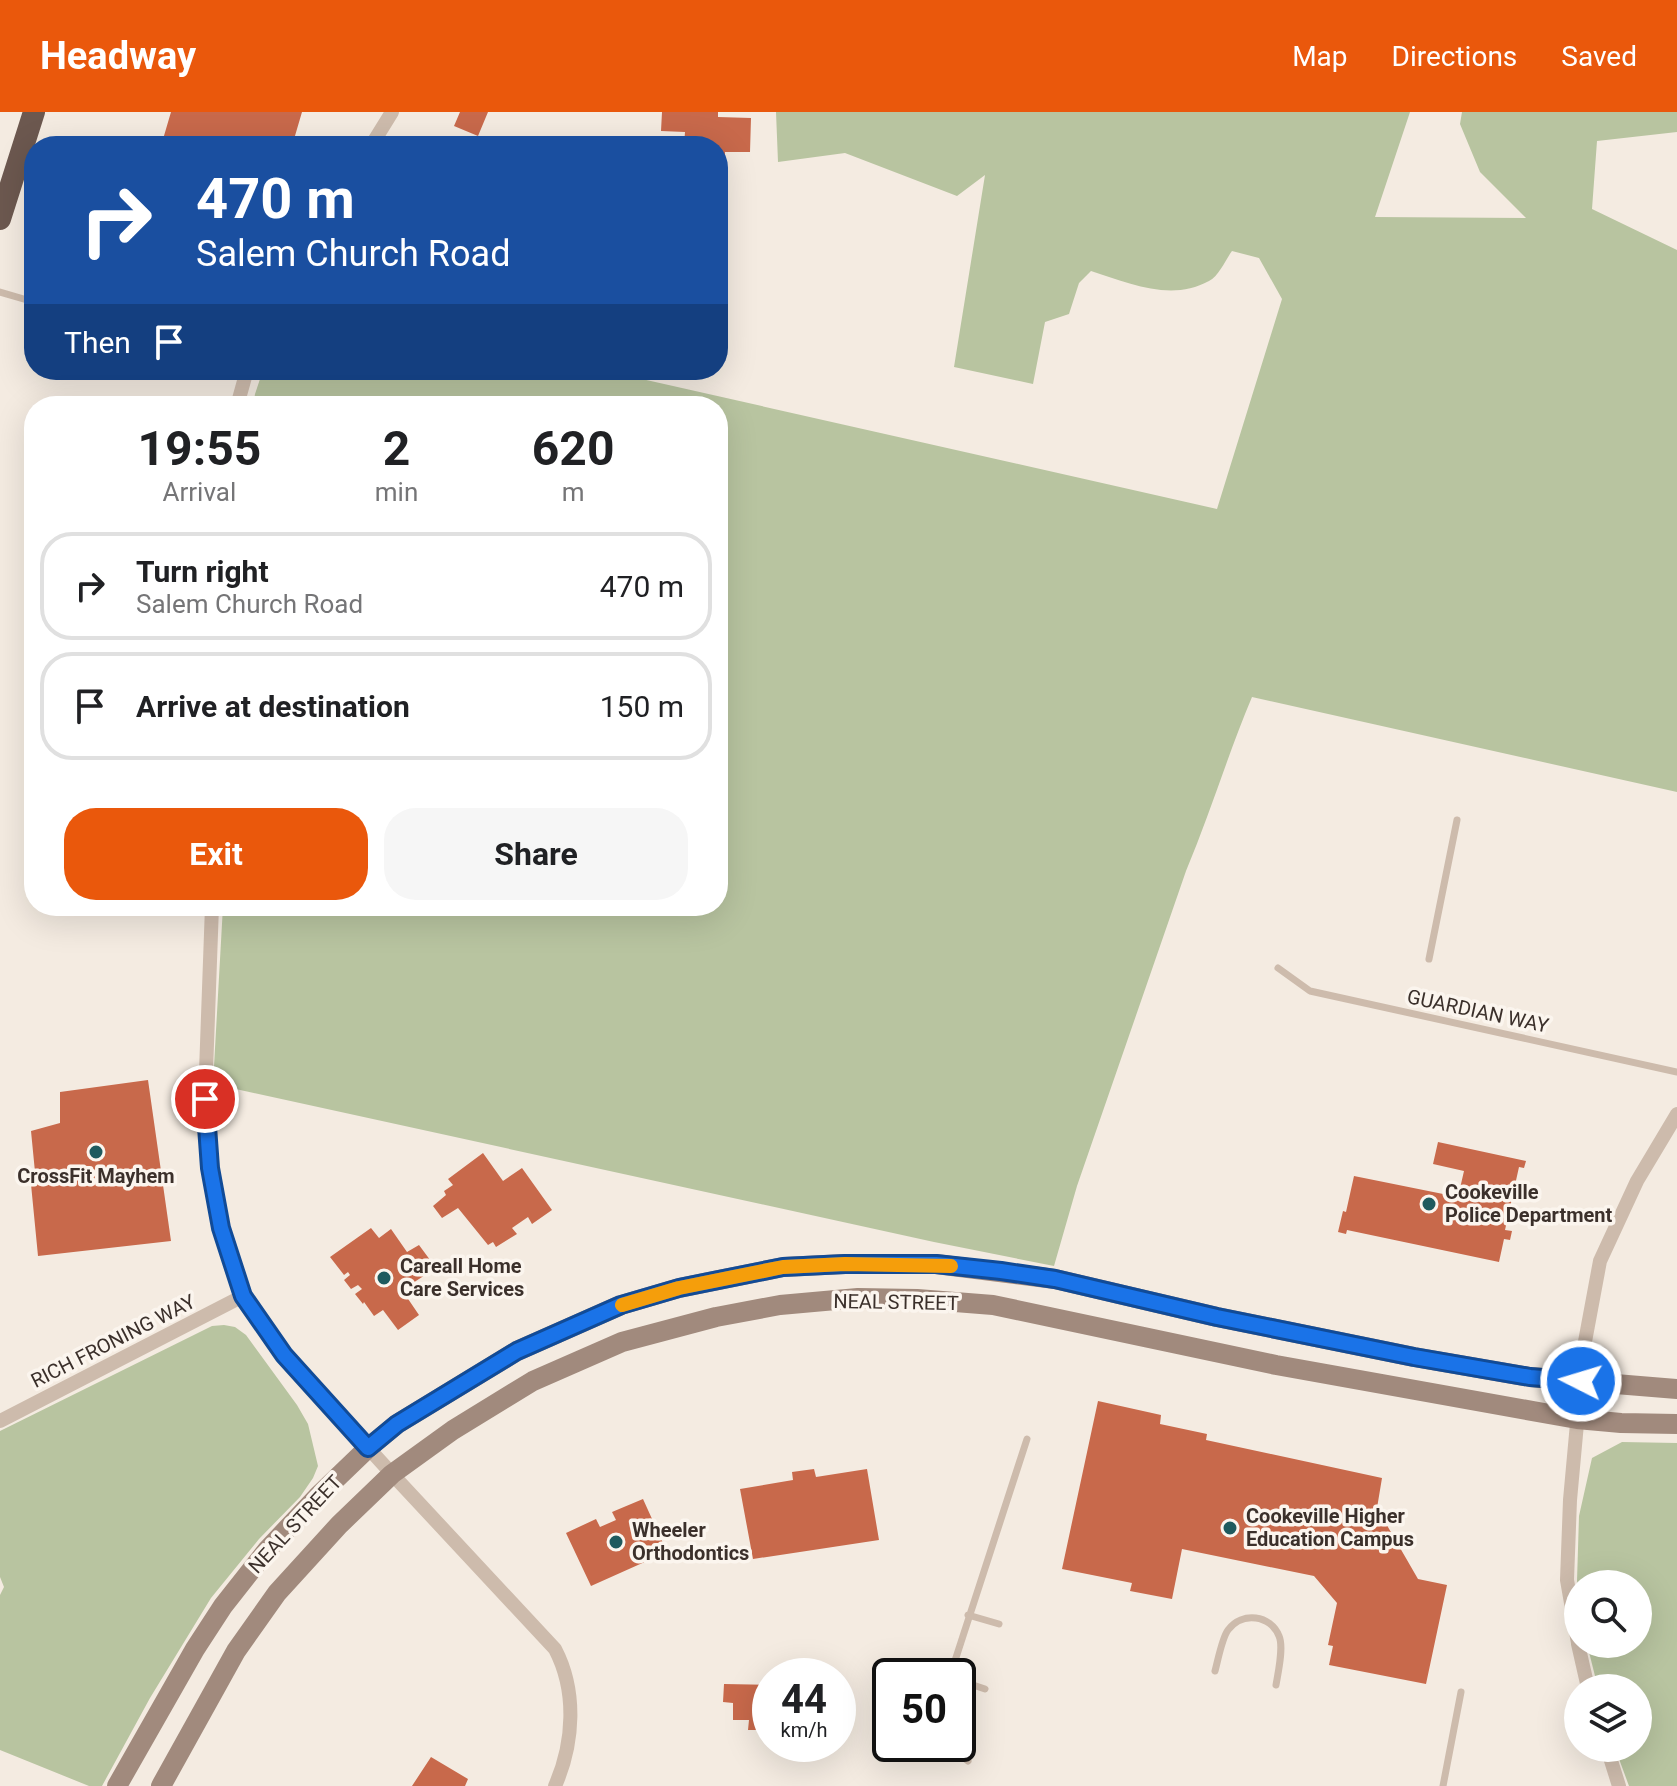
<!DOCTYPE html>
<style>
body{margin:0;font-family:Roboto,sans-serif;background:#f6f6f6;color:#202124;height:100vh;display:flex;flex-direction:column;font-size:30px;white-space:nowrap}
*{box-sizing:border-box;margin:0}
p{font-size:26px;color:#757577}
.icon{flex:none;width:44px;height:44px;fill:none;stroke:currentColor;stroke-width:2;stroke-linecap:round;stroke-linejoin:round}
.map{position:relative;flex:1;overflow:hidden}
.drawer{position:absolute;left:24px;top:284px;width:704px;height:520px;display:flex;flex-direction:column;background:#fff;border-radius:32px;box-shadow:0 8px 32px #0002}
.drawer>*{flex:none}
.guide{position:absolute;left:24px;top:24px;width:704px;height:244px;border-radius:32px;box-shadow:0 8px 32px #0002;background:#1a4fa0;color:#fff;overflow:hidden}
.buttons{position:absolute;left:1564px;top:1458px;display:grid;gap:16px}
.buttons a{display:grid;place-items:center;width:88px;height:88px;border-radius:50%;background:#fff;box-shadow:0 8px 32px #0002;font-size:40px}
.speed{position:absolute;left:752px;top:1546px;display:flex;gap:16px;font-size:40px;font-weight:700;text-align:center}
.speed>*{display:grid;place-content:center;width:104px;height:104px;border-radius:50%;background:#fff;box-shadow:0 8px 32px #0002;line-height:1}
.speed small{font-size:20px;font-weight:400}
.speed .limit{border:4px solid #111;border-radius:12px;background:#fff;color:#111}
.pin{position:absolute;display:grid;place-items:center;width:68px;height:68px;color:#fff;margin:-34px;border:4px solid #fff;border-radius:50%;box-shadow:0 2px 8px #0007}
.me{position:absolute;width:88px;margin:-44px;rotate:275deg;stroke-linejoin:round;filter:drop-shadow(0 0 6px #0008)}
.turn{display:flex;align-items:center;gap:28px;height:168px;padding:0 40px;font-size:36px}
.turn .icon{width:104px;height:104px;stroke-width:2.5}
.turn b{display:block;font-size:56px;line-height:68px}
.then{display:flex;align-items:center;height:76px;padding:0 40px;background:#0003;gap:16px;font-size:30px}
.eta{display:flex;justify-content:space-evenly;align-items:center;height:136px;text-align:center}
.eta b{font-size:48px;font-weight:700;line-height:56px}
.primary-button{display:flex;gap:16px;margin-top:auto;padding:16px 40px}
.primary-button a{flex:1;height:92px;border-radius:32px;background:#ea580c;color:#fff;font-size:32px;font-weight:700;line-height:92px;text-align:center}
.primary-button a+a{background:#f6f6f6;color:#202124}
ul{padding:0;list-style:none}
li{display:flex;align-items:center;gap:24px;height:108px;margin:0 16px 12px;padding:0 24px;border:4px solid #e0e0e0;border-radius:32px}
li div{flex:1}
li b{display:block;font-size:30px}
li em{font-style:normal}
header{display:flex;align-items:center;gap:48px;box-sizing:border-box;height:112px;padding:0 40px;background:#ea580c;color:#fff}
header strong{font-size:38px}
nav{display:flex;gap:44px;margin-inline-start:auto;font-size:28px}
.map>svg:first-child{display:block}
.green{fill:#b8c4a0}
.building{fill:#c8694b}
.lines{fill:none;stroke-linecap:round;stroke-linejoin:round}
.service{stroke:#cdbbac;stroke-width:7}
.minor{stroke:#cdbbac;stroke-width:14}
.secondary{stroke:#a18a7d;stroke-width:20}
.trunk{stroke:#6c584f;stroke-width:22}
.route-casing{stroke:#114b97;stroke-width:20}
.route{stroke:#1a73e8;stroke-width:14}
.slow{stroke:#f59e0b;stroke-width:14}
.poi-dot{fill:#1f5a5e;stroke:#fbf5ee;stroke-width:3}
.labels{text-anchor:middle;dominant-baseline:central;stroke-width:7;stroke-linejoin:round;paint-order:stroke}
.street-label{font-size:20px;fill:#3b302b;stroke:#fbf5ee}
.poi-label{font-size:20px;font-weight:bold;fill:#3b302b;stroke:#fbf5ee;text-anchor:start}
</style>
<header>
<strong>Headway</strong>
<nav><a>Map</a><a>Directions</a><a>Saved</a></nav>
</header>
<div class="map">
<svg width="1677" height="1674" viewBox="0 0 1677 1674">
<rect width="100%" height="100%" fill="#f4ebe1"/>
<!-- green -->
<path class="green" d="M776 0H1410L1375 105 1526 106 1480 60 1460 12 1462 0H1677V20L1597 29 1592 97 1677 138V680L1252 585C1228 642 1210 702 1186 759L1077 1074 1054 1154 934 1130 213 972 223 794H718V294H253L255 282 263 258H602L1217 397 1282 187 1259 146 1232 139C1226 147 1219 164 1209 169 1171 190 1129 171 1091 159L1079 171 1069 202 1045 210 1033 272 954 255 985 63 957 84 845 41 778 50Z
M224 1213 235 1215 246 1223 297 1293 308 1312 318 1354 313 1366 300 1385 259 1427 211 1486 150 1586 102 1674H89L0 1638V1483L4 1475 0 1465V1319L212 1214Z
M1622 1330 1677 1331V1674H1629L1615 1636H1638V1576H1598L1587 1532H1638V1472L1578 1473 1577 1469 1579 1404 1592 1346Z"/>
<!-- building -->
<path class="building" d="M171 0H302L292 34H161Z
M460 0H488L478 24 454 14Z
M662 0H718V5L751 6 750 40H725V59H718V34H684L685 20 661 19Z
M148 968 171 1129 38 1144 30 1062 35 1060 31 1019 60 1011V980Z
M1438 1030 1526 1049 1524 1056 1519 1055 1505 1118 1512 1119 1510 1128 1504 1127 1499 1150 1347 1118 1346 1122 1338 1120 1343 1099 1346 1100 1354 1064 1458 1085 1464 1059 1433 1052Z
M483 1041 503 1069 522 1056 552 1098 532 1112 528 1105 512 1116 517 1122 496 1135 493 1130 488 1133 458 1096 442 1106 433 1094 446 1083 444 1079 453 1073 448 1067Z
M371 1116 379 1126 391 1117 407 1140 419 1133 436 1156 402 1178 419 1203 398 1218 383 1198 374 1204 364 1190 363 1192 355 1182 362 1177 358 1173 351 1177 344 1168 350 1163 348 1160 344 1163 330 1145Z
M1098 1289 1161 1303 1160 1312 1207 1322 1206 1328 1382 1366 1377 1396 1418 1467 1447 1473 1426 1572 1329 1553 1333 1534 1328 1533 1337 1491 1314 1464 1182 1437 1172 1487 1130 1479 1132 1471 1062 1457Z
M814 1357 816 1365 867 1357 879 1428 753 1447 740 1377 793 1368 792 1360Z
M643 1387 667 1440 591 1474 566 1421 596 1407 600 1415 616 1408 612 1400Z
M777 1554H799L798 1564H776Z
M724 1572 770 1573V1613L764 1612 763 1618H748L749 1608H733V1591L723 1590Z
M431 1645 468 1667 465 1674H412Z"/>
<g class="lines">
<!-- service -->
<path class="service" d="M0 180 34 190
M1429 847 1457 708
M1278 856 1310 879 1677 960
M968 1503 999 1512
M1215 1559C1218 1548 1222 1526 1228 1518 1242 1499 1271 1503 1279 1524 1284 1535 1278 1561 1276 1573
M950 1564 1027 1327
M958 1568 985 1577
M952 1632 957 1640 968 1649
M1443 1674 1461 1580"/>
<!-- minor -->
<path class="minor" d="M371 34 392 0
M237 294 247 258
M212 794 205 987 210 1056 221 1116 243 1184 284 1243 392 1362 555 1537C577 1579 574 1631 555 1674
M0 1309 243 1184
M1578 1531 1567 1468 1570 1388 1584 1235 1600 1149 1637 1069 1677 1002
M1578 1532 1588 1576
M1607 1636 1619 1674"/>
<!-- secondary -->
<path class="secondary" d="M117 1674 195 1537 223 1494 268 1437 317 1385 368 1336 397 1312 517 1239 621 1193 679 1176 783 1155 845 1152H936L1055 1167 1217 1205 1414 1245 1530 1265 1677 1277
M161 1674 236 1539 277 1481 339 1413 392 1362 453 1318 533 1269 622 1230 716 1205 780 1193 858 1186 917 1187 993 1193 1276 1253 1577 1307 1621 1311 1677 1312"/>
<!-- trunk -->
<path class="trunk" d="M0 107 34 0"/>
</g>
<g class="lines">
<defs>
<path id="route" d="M205 987 210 1056 221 1116 243 1184 284 1243 368 1336 397 1312 517 1239 621 1193 679 1176 783 1155 845 1152H936L1001 1159 1055 1167 1217 1205 1414 1245 1530 1265 1581 1269"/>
</defs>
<!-- route casing -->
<use href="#route" class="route-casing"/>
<!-- route -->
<use href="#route" class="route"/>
<!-- slow -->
<path class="slow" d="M622 1193 679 1176 783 1155 845 1152 951 1154"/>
</g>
<!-- markers -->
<g class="poi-dot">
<circle cx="96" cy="1040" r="8"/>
<circle cx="1429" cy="1092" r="8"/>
<circle cx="384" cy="1166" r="8"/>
<circle cx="1230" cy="1416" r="8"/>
<circle cx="616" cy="1430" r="8"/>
</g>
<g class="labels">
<!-- street labels -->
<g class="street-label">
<text transform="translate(1478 899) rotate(12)">GUARDIAN WAY</text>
<text transform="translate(896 1190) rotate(1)">NEAL STREET</text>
<text transform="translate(113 1229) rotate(-27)">RICH FRONING WAY</text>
<text transform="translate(295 1412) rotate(-47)">NEAL STREET</text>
</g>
<!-- poi labels -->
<g class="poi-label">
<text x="96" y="1064" text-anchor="middle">CrossFit Mayhem</text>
<text x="1445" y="1080">Cookeville<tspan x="1445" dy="23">Police Department</tspan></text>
<text x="400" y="1154">Careall Home<tspan x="400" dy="23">Care Services</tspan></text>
<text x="1246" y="1404">Cookeville Higher<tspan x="1246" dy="23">Education Campus</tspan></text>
<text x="632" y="1418">Wheeler<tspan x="632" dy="23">Orthodontics</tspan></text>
</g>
</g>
</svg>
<div class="buttons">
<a><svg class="icon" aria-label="search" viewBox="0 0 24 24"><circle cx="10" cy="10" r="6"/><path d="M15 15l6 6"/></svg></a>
<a><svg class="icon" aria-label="layers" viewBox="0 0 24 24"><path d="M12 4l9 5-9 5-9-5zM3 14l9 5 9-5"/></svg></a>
</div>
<div class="speed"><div>44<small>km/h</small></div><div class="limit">50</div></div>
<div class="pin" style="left:205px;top:987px;background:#d93025"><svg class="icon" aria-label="arrive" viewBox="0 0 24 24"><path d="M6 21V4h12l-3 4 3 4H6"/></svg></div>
<svg class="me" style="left:1581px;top:1269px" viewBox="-20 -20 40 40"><circle r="17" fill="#1a73e8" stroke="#fff" stroke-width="3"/><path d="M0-11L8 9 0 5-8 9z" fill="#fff"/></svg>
<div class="guide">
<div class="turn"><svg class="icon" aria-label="right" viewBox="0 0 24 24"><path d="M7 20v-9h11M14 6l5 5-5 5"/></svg><div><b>470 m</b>Salem Church Road</div></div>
<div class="then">Then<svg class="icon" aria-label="arrive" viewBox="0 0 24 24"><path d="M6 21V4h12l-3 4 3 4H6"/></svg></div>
</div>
<section class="drawer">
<div class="eta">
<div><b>19:55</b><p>Arrival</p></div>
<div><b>2</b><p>min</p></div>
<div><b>620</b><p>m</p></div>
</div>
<ul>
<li><svg class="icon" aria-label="right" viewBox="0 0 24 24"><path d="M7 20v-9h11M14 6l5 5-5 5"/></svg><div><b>Turn right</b><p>Salem Church Road</p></div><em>470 m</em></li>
<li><svg class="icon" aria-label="arrive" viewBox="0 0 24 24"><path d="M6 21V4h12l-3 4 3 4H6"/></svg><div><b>Arrive at destination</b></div><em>150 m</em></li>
</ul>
<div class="primary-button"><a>Exit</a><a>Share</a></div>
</section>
</div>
